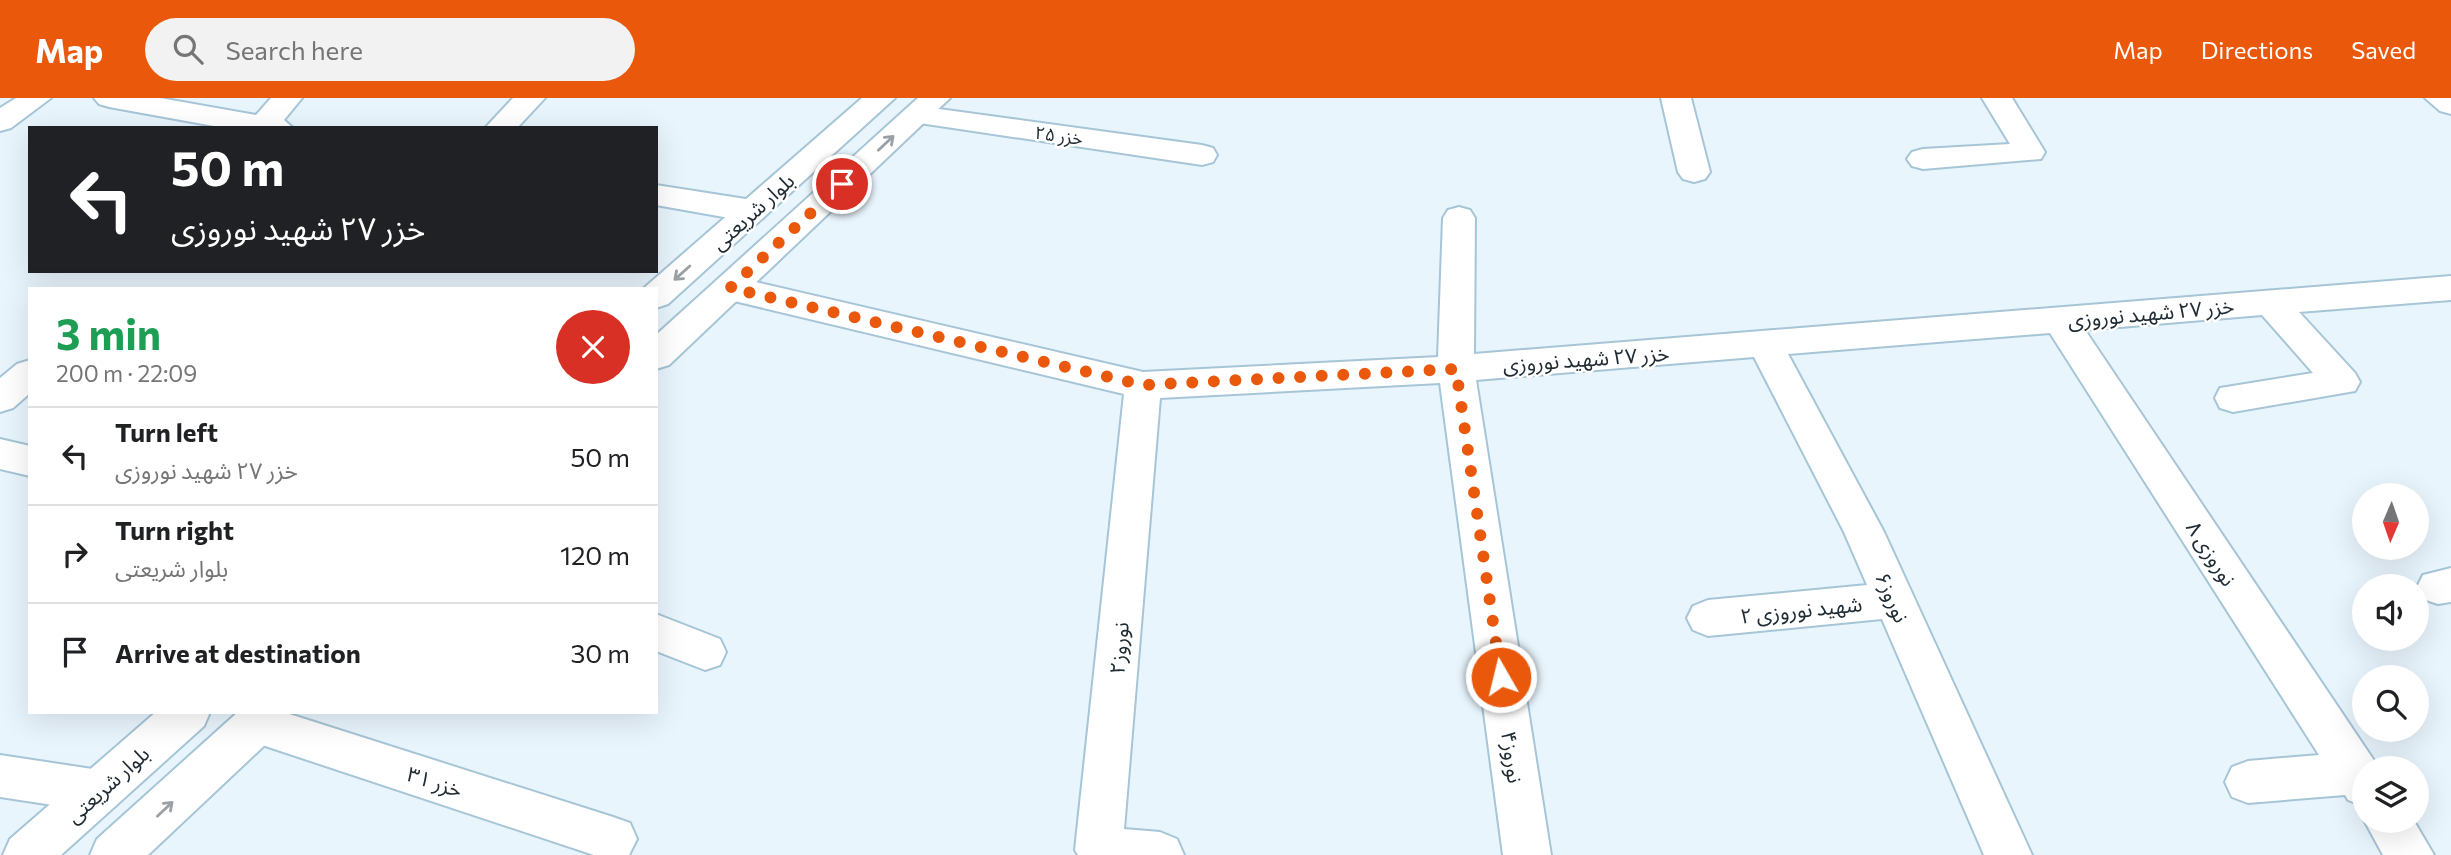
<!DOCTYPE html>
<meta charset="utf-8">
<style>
body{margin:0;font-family:Commissioner,"Noto Sans Arabic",sans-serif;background:#f2f2f2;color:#202124;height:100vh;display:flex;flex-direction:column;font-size:26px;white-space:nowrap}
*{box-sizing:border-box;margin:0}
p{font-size:23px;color:#757577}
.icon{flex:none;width:38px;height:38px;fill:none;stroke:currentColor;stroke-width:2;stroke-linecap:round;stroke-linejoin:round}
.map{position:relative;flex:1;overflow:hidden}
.details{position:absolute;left:28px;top:189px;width:630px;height:427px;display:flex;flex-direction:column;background:#fff;border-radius:0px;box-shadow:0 7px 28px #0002}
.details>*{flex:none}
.hud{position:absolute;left:28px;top:28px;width:630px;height:147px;border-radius:0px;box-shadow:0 7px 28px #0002;background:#202124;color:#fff;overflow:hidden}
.needle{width:46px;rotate:182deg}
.controls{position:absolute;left:2352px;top:385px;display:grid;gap:14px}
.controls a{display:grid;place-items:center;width:77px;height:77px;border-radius:50%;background:#fff;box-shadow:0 7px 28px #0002;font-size:35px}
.pin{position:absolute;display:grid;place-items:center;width:60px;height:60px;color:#fff;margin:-30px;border:4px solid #fff;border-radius:50%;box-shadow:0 2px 7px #0007}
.me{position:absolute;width:77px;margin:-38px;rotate:352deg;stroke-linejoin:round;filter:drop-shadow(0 0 5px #0008)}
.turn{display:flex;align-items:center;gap:24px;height:147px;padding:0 28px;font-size:32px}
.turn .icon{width:91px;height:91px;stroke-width:2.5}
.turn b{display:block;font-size:49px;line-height:60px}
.round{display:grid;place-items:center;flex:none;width:74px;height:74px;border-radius:37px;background:#f2f2f2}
.overview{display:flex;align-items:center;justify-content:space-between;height:119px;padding:0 28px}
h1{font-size:42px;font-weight:700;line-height:52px;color:#1e9e55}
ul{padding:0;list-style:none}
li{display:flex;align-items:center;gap:21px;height:98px;padding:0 28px;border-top:2px solid #e0e0e0}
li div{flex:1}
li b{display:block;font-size:26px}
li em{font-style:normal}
header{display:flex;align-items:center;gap:42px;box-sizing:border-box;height:98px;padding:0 35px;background:#ea580c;color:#fff}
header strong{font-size:33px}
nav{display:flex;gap:38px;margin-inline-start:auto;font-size:24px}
.search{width:490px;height:63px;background:#f2f2f2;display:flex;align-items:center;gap:18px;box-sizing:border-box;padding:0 24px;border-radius:38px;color:#757577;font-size:26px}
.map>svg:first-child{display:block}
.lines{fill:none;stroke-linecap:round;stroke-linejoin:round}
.minor-casing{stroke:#a6c5d7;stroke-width:4}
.major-casing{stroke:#a6c5d7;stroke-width:4}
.minor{fill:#fff;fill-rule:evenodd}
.major{fill:#fff;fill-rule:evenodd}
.oneway{stroke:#9ba0a4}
.route{stroke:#ea580c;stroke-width:12;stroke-dasharray:0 21.6}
.labels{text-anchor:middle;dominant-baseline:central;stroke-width:5;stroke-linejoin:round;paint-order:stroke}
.far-street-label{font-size:18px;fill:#202c34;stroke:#fff}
.street-label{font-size:21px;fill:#202c34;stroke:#fff}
</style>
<header>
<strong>Map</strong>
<div class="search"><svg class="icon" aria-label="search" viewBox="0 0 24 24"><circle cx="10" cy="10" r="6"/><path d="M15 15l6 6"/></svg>Search here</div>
<nav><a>Map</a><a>Directions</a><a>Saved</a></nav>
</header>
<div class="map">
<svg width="2451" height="757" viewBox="0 0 2451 757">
<rect width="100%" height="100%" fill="#e9f5fd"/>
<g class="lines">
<defs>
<path id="minor" d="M16 0H51L11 30 0 33V10Z
M94 0H160L256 17 271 0H302L284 22 293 30H225L109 9 99 6Z
M513 0H545L517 30H485Z
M1661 0H1691L1710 74 1705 81 1694 84 1683 81 1678 74Z
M1982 0H2012L2045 54 2041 61 1923 71 1912 68 1907 61 1912 54 1923 51 2010 46Z
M2425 0H2451V16L2440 13Z
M917 8 1202 47 1213 50 1217 57 1213 64 1202 67 906 23 902 17 906 11Z
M656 87 752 102 763 106 768 113 763 120 752 124 656 107Z
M1459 109 1470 112 1475 120 1474 256 2451 178V202L2299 214 2355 275 2360 284 2355 293 2233 314 2220 310 2215 300 2220 290 2313 275 2262 217 2085 232 2379 670H2364V708L2348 702 2345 697 2248 705 2232 699 2225 684 2232 669 2248 663 2319 657 2050 235 1788 256 1884 434 2032 757H1984L1882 521 1708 538 1693 532 1687 520 1693 508 1708 502 1867 487 1844 434 1754 259 1476 282 1551 757H1503L1440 285 1160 300 1124 731 1160 734 1177 741 1184 757H1078L1075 752 1124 296 730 202 718 198 713 190 718 182 730 178 1143 274 1438 259 1443 120 1448 112Z
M30 262V295L13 310 0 314V280L17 266Z
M0 341 30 348V378L0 371Z
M2451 470V504L2438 506 2423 501 2417 489 2423 477Z
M656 516 720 541 726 554 720 567 705 572 656 553Z
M240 614H283L613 719 630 725 637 741 629 757H594L241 640 235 626Z
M0 657 99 672 115 678 122 693 115 708 99 714 0 699Z
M2364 722 2414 723 2434 757H2383Z"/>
<path id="major" d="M862 0H895L668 206 656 210V191L644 190Z
M918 0H950L669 267 656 271V237Z
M156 614H210L204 628 61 757H3L10 741Z
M238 614H291L285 628 148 757H90L97 741Z"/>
</defs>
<!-- minor casing -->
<use href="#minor" class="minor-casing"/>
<!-- major casing -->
<use href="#major" class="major-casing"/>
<!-- minor -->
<use href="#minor" class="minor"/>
<!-- major -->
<use href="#major" class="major"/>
</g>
<!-- one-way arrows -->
<defs><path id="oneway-shaft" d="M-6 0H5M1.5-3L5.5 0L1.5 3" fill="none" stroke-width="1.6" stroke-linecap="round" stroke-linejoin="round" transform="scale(1.75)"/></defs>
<g class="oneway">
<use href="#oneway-shaft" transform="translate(886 45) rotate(-43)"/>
<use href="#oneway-shaft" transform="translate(682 175) rotate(138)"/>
<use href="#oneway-shaft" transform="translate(165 711) rotate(-43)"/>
</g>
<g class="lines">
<!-- route -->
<path class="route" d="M842 86 730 190 1143 287 1456 271 1501 579"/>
</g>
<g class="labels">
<!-- far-street labels -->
<g class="far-street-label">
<text transform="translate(1059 37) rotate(8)">خزر ۲۵</text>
</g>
<!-- street labels -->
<g class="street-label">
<text transform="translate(752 113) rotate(-42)">بلوار شریعتی</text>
<text transform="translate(2151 214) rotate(-5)">خزر ۲۷ شهید نوروزی</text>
<text transform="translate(1586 260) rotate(-4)">خزر ۲۷ شهید نوروزی</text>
<text transform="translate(2212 455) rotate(57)">نوروزی ۸</text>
<text transform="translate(1893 499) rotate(66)">نوروز۶</text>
<text transform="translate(1801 511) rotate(-6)">شهید نوروزی ۲</text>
<text transform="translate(1118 550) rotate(-85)">نوروز۲</text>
<text transform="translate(1513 659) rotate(82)">نوروز۴</text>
<text transform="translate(435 683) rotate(18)">خزر ۳۱</text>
<text transform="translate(107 686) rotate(-42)">بلوار شریعتی</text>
</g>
</g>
</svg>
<div class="controls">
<a><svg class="needle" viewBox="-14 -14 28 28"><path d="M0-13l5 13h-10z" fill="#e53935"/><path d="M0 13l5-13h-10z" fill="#757577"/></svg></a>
<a><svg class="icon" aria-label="sound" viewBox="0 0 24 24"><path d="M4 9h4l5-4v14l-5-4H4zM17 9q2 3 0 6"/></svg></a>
<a><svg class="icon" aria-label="search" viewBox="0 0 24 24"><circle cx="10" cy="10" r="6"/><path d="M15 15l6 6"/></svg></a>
<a><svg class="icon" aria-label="layers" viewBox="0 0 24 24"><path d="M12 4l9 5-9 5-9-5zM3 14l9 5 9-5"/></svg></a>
</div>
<div class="pin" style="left:842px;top:86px;background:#d93025"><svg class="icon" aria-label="arrive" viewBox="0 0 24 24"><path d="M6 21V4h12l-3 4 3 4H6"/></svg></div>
<svg class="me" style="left:1501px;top:579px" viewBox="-20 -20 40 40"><circle r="17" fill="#ea580c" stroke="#fff" stroke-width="3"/><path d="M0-11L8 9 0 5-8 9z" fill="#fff"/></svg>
<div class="hud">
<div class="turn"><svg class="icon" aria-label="left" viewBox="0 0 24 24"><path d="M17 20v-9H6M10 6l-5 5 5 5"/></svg><div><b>50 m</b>خزر ۲۷ شهید نوروزی</div></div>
</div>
<section class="details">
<div class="overview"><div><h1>3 min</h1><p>200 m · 22:09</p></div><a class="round" style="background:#d93025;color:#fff"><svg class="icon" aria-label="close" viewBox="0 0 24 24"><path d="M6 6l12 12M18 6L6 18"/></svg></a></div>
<ul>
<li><svg class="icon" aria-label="left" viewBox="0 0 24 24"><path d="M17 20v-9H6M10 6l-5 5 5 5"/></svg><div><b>Turn left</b><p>خزر ۲۷ شهید نوروزی</p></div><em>50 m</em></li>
<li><svg class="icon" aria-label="right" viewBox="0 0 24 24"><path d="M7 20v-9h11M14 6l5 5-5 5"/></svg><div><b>Turn right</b><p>بلوار شریعتی</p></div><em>120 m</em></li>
<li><svg class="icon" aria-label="arrive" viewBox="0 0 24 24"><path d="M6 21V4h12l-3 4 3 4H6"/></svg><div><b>Arrive at destination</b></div><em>30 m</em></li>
</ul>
</section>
</div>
